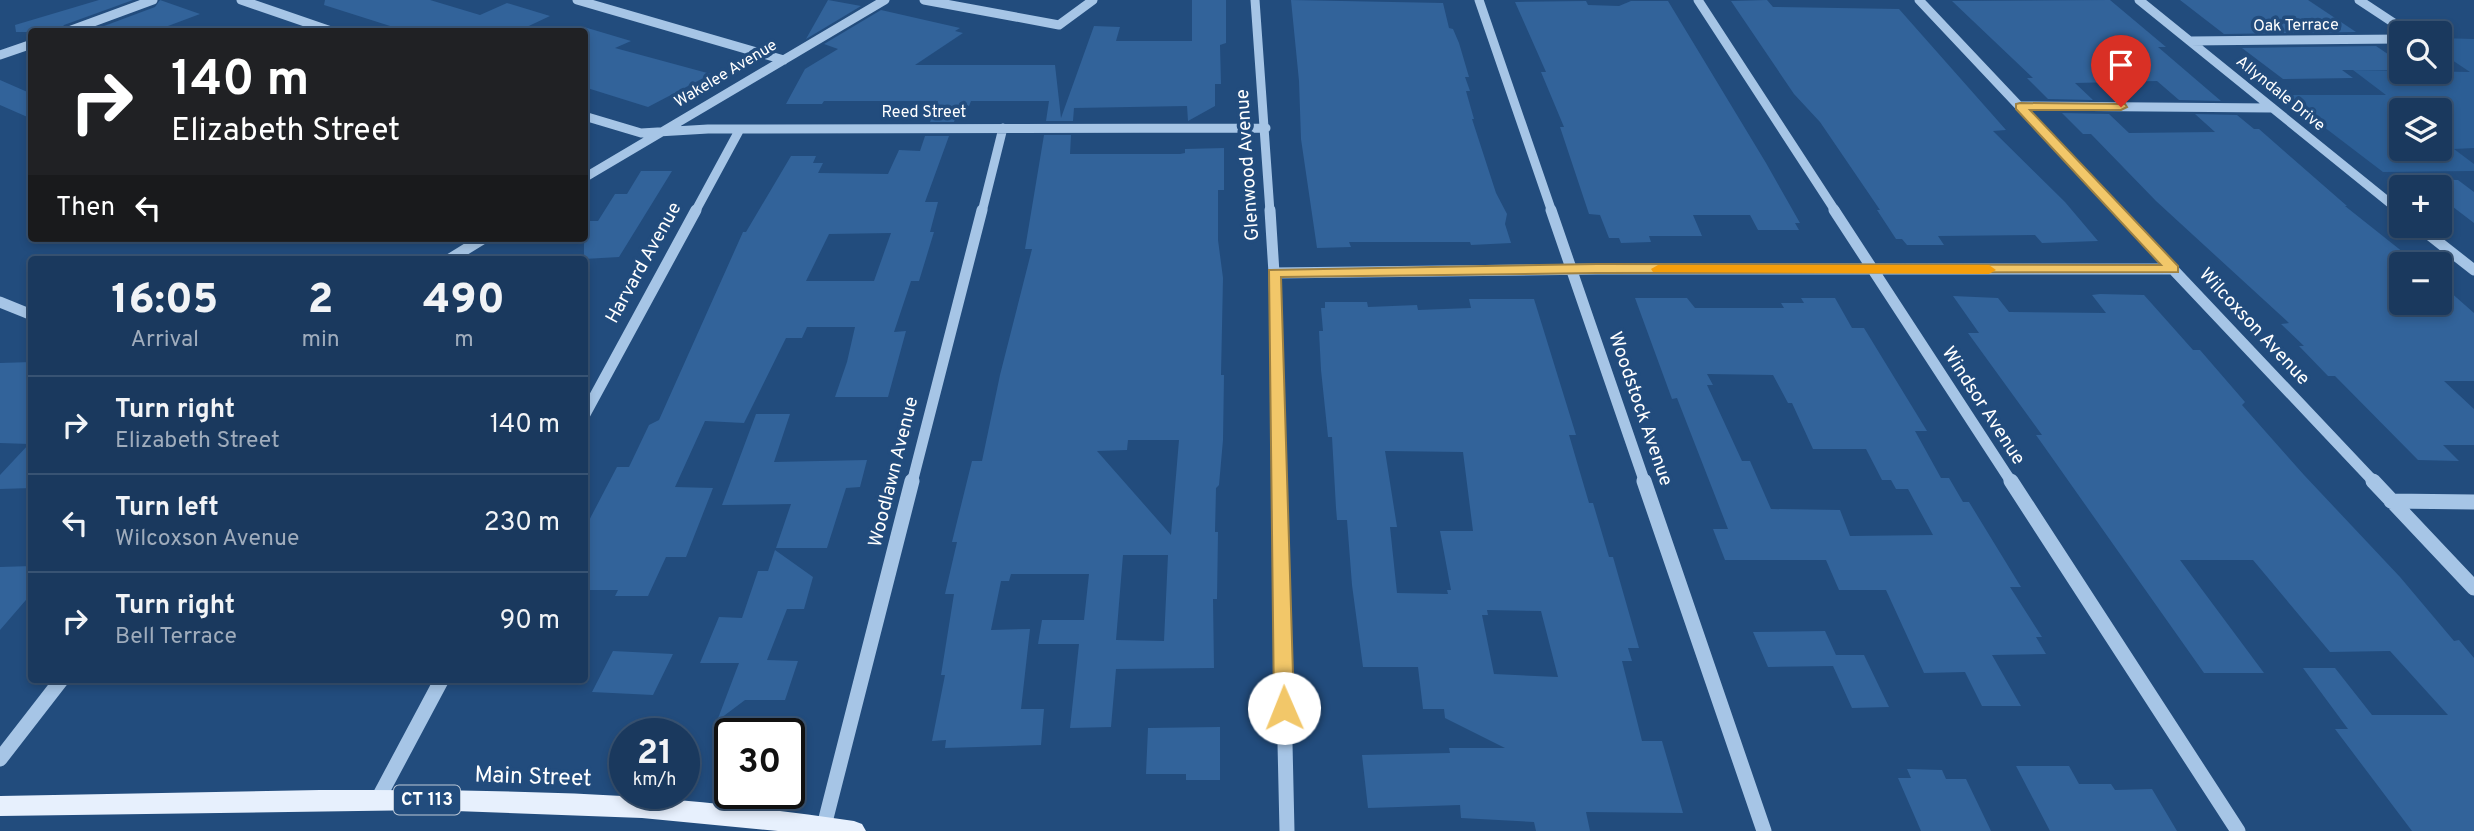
<!DOCTYPE html>
<meta charset="utf-8">
<style>
body{margin:0;font-family:Overpass,sans-serif;background:#234064;color:#f1f3f6;height:100vh;display:flex;flex-direction:column;font-size:26px;white-space:nowrap}
*{box-sizing:border-box;margin:0}
p{font-size:23px;color:#9facbc}
.icon{flex:none;width:38px;height:38px;fill:none;stroke:currentColor;stroke-width:2;stroke-linecap:round;stroke-linejoin:round}
.map{position:relative;flex:1;overflow:hidden}
.panel{position:absolute;left:28px;top:256px;width:560px;height:427px;display:flex;flex-direction:column;background:#1a395e;border-radius:7px;box-shadow:0 4px 10px #0003,0 0 0 2px #385373}
.panel>*{flex:none}
.top-card{position:absolute;left:28px;top:28px;width:560px;height:214px;border-radius:7px;box-shadow:0 4px 10px #0003,0 0 0 2px #385373;background:#202124;color:#fff;overflow:hidden}
.controls{position:absolute;left:2389px;top:21px;display:grid;gap:14px}
.controls a{display:grid;place-items:center;width:63px;height:63px;border-radius:7px;background:#1a395e;box-shadow:0 4px 10px #0003,0 0 0 2px #385373;font-size:35px}
.speed{position:absolute;left:609px;top:718px;display:flex;gap:14px;font-size:35px;font-weight:700;text-align:center}
.speed>*{display:grid;place-content:center;width:91px;height:91px;border-radius:50%;background:#1a395e;box-shadow:0 4px 10px #0003,0 0 0 2px #385373;line-height:1}
.speed small{font-size:18px;font-weight:400}
.speed .limit{border:4px solid #111;border-radius:10px;background:#fff;color:#111}
.pin{position:absolute;display:grid;place-items:center;width:60px;height:60px;color:#fff;margin:-72px -30px;border-radius:50% 50% 50% 0;rotate:-45deg;box-shadow:0 0 7px #0007}
.pin .icon{rotate:45deg}
.me{position:absolute;width:77px;margin:-38px;rotate:359deg;stroke-linejoin:round;filter:drop-shadow(0 0 5px #0008)}
.turn{display:flex;align-items:center;gap:24px;height:147px;padding:0 28px;font-size:32px}
.turn .icon{width:91px;height:91px;stroke-width:2.5}
.turn b{display:block;font-size:49px;line-height:60px}
.then{display:flex;align-items:center;height:66px;padding:0 28px;background:#0003;gap:14px;font-size:26px}
.eta{display:flex;justify-content:space-evenly;align-items:center;height:119px;text-align:center}
.eta b{font-size:42px;font-weight:800;line-height:49px}
ul{padding:0;list-style:none}
li{display:flex;align-items:center;gap:21px;height:98px;padding:0 28px;border-top:2px solid #385373}
li div{flex:1}
li b{display:block;font-size:26px}
li em{font-style:normal}
.map>svg:first-child{display:block}
.green{fill:#2c5e95;fill-rule:evenodd}
.building{fill:#32639a;fill-rule:evenodd}
.lines{fill:none;stroke-linecap:round;stroke-linejoin:round}
.minor-far2{stroke:#a6c5e6;stroke-width:9}
.minor-far1{stroke:#a6c5e6;stroke-width:11}
.minor{stroke:#a6c5e6;stroke-width:15}
.major{fill:#e7f0fd;fill-rule:evenodd}
.route{fill:#f2c769;stroke:#9d8144;stroke-width:2}
.slow{fill:#f59e0b}
.labels{text-anchor:middle;dominant-baseline:central;stroke-width:7;stroke-linejoin:round;paint-order:stroke}
.far-street-label{font-size:16px;fill:#fff;stroke:#224c7d}
.shield{fill:#224c7d;stroke:#bdc9d8;stroke-width:2}
.shield-label{font-size:18px;font-weight:bold;fill:#fff}
.street-label{font-size:19px;fill:#fff;stroke:#224c7d}
.near-street-label{font-size:23px;fill:#fff;stroke:#224c7d}
</style>
<div class="map">
<svg width="2474" height="831" viewBox="0 0 2474 831">
<rect width="100%" height="100%" fill="#224c7d"/>
<!-- green -->
<path class="green" d="M2440 38 2474 39V148L2454 149 2474 164V171L2383 172 2282 95H2386L2353 70 2470 72 2440 52ZM2401 110H2440V149H2401Z"/>
<!-- building -->
<path class="building" d="M99 0H133L64 25 59 32H16L15 25Z
M160 0 200 14 152 32H88L155 7Z
M325 0H430L480 15 507 3 550 16 516 32H409L324 5Z
M828 0 861 6 806 39Z
M1192 0H1226V43L1220 45 1221 84H1215V106L1188 121 1187 106 1074 108 1073 121H1046L1049 101H971L969 106H960L954 122H930L938 101H824L822 104H786L805 69 838 49 824 44 881 10 960 28 955 31 963 33 915 65H1055L1061 118 1094 26 1120 27 1116 41H1192Z
M1291 0 1443 3 1449 28 1453 29 1459 43 1469 77H1465L1470 91H1466L1474 119H1472L1496 193 1507 214 1505 224 1511 243 1471 245 1470 242H1349L1351 247 1317 248 1301 139 1299 81Z
M1767 0 1773 7 1899 9 2006 130 1993 131 2065 202 2098 241 2042 243 2035 235 1938 236 1944 245H1907L1902 239H1896L1877 210H1880L1820 122 1794 94 1731 1Z
M2110 0 2166 47H2158L2221 101 2179 100 2157 81 2075 83 2093 100 2048 99 2027 78H2033L1952 1Z
M2180 0H2308L2356 32 2224 34Z
M1586 1 1588 5 1619 6 1631 1H1668L1766 163 1800 223H1795L1799 230H1758L1750 215H1693L1702 236H1649L1651 242 1621 243 1619 238H1609L1600 215 1589 214 1560 127H1564L1541 72H1546L1515 2Z
M584 27 631 41 615 48 711 74 648 107 584 87Z
M2376 46 2401 63V70H2342L2353 78 2283 79 2242 48Z
M0 80 32 94V119L0 105Z
M2062 113 2109 114 2129 133 2215 132 2195 114 2237 115 2254 129H2259L2347 206H2345L2418 264H2401V303H2440V283L2474 313V381H2444L2474 409V445H2443L2459 461 2418 460 2335 376H2328L2299 346H2304L2281 324 2289 323 2156 201 2091 134H2083Z
M1044 135H1071L1070 154H1180L1185 153V149L1224 148V190H1218V240L1223 278 1221 375H1224L1223 440 1219 485 1216 488 1215 532H1218L1217 599H1213L1214 668 1116 669 1111 727 1070 728 1079 644H1038L1042 620H1084L1089 574H1011L1009 581H1001L991 630 1030 629 1021 709H1044L1041 745 945 748 946 740 932 741 945 675H941L954 594H945L957 542H952L972 461H982L1000 375 1032 249H1025ZM1128 440H1179L1171 535 1097 451 1127 450ZM1123 555H1168L1164 641 1116 640Z
M925 136H949L925 202H938L930 232H934L919 281H911L894 332 906 331 888 397H835L847 362 855 327H807L802 338H786L744 423 705 421 675 487 713 488 686 557H666L648 596H615L618 590H584V530L617 467H629L649 425 659 420 743 232H746L791 156H816L813 163H823L818 173 888 174 899 150 920 151ZM891 233 874 281H806L829 234Z
M641 171H672L619 257 584 259V221H598L615 194H627Z
M2416 179 2458 180 2474 192V223L2440 197V187H2427Z
M2100 294 2144 295 2193 350H2200L2245 402 2242 405 2304 475 2400 577 2454 641 2459 640 2474 658V831H2412L2335 729H2348L2303 668H2335L2372 715H2448L2390 651 2330 652 2253 560H2180L2264 673H2204L2036 435H2042L1968 333H1979L1953 296 1998 298 2009 312 2106 313 2092 295Z
M1635 298H1687L1695 308H1784L1781 303H1804L1801 298H1835L1852 328H1864L1927 431H1915L1941 478H1949L1963 502H1969L2021 587H2010L2042 637H2036L2046 654 1992 655 2021 706H1982L1965 672 1924 673 1886 590H1839L1826 560H1725L1713 529H1728L1677 398 1672 399ZM1707 374 1773 375 1788 403H1792L1813 449H1866L1882 480H1891L1896 489H1908L1933 535 1850 536 1840 510 1771 509 1750 461H1742L1707 385H1713Z
M1469 299H1534L1576 435H1569L1589 503H1593L1609 557H1613L1639 648H1628L1632 661H1622L1642 741H1662L1683 813 1586 812 1590 831H1536L1534 822 1461 818 1460 805 1368 808 1362 755 1450 753 1449 748H1505L1445 718 1444 709H1423L1418 667H1363L1352 585 1347 520H1337L1336 508 1332 437H1328L1321 370 1319 331H1323L1321 308H1325V302H1367L1368 307 1417 305 1418 310 1471 308ZM1385 451 1463 452 1473 531H1440L1451 590H1447L1448 594 1397 593 1390 527H1397ZM1487 610 1541 611 1558 677 1494 674 1482 615H1488Z
M32 362V488L0 489V475L29 444 0 443V363Z
M756 414H790L774 462 867 460 860 487 846 488 827 548H776L791 504 722 505Z
M775 550 813 577 804 609H787L767 660 798 661 785 700H745L717 721 739 663H700L719 617 742 618 758 571H768Z
M32 566V593L0 630V567Z
M1825 631 1836 655H1864L1889 707 1852 708 1833 666 1768 667 1753 632Z
M613 651 673 654 653 695 592 692Z
M1220 727V780H1186V774H1146L1148 728Z
M2016 766H2069L2079 784H2111L2115 790 2152 789 2177 831H2050Z
M1907 769 1942 770 1946 779H1966L1991 831H1921L1898 778H1911Z"/>
<g class="lines">
<!-- minor-far2 -->
<path class="minor-far2" d="M241 0 334 32
M577 0 784 60
M924 0 1059 25 1093 0
M1255 0 1270 212
M1479 0 1552 212
M1698 0 1836 212
M1919 0 2119 212
M2139 0 2401 212
M2359 0 2409 33
M66 32 153 0
M2190 41 2401 39
M0 55 32 44
M2020 106 2271 108
M584 116 641 133 708 129 1266 128
M584 178 885 0
M695 212 740 129
M982 212 1003 128"/>
<!-- minor-far1 -->
<path class="minor-far1" d="M1270 210 1274 273 1279 483
M1551 210 1645 483
M1834 210 2012 483
M2117 210 2375 483
M2399 210 2401 212
M2418 226 2474 270
M450 259 484 238
M1274 273 1597 269H2173
M0 302 32 315
M584 416 696 210
M912 483 982 210"/>
<!-- minor -->
<path class="minor" d="M1279 481 1287 831
M1644 481 1764 831
M2011 481 2238 831
M2373 481 2474 588
M2391 501 2474 502
M0 759 62 679
M378 799 442 679
M824 826 912 481"/>
<!-- major -->
<path class="major" d="M320 790C427 790 534 790 641 797 712 802 783 811 854 821L862 824 866 831H778L642 818 428 810 0 816V796Z"/>
</g>
<!-- route -->
<path class="route" d="M2020 103 2125 104 2127 107 2121 110H2030L2178 266V272L1597 273 1281 277 1294 708 1291 714 1284 716 1277 714 1274 708 1269 270 1597 264 2161 265 2016 109V104Z"/>
<!-- slow -->
<path class="slow" d="M1658 265H1989L1996 270 1989 274 1653 272 1651 269Z"/>
<g class="labels">
<!-- far-street labels -->
<g class="far-street-label">
<text transform="translate(2296 26) rotate(-1)">Oak Terrace</text>
<text transform="translate(726 74) rotate(-31)">Wakelee Avenue</text>
<text transform="translate(2280 94) rotate(39)">Allyndale Drive</text>
<text x="924" y="113">Reed Street</text>
</g>
<!-- shield labels -->
<rect class="shield" x="394" y="785.5" width="66" height="29" rx="5"/>
<g class="shield-label">
<text x="427" y="800">CT 113</text>
</g>
<!-- street labels -->
<g class="street-label">
<text transform="translate(1248 165) rotate(-94)">Glenwood Avenue</text>
<text transform="translate(644 263) rotate(-61)">Harvard Avenue</text>
<text transform="translate(2254 327) rotate(47)">Wilcoxson Avenue</text>
<text transform="translate(1983 406) rotate(57)">Windsor Avenue</text>
<text transform="translate(1640 409) rotate(71)">Woodstock Avenue</text>
<text transform="translate(894 472) rotate(-76)">Woodlawn Avenue</text>
</g>
<!-- near-street labels -->
<g class="near-street-label">
<text transform="translate(533 778) rotate(2)">Main Street</text>
</g>
</g>
</svg>
<div class="controls">
<a><svg class="icon" aria-label="search" viewBox="0 0 24 24"><circle cx="10" cy="10" r="6"/><path d="M15 15l6 6"/></svg></a>
<a><svg class="icon" aria-label="layers" viewBox="0 0 24 24"><path d="M12 4l9 5-9 5-9-5zM3 14l9 5 9-5"/></svg></a>
<a>+</a>
<a>−</a>
</div>
<div class="speed"><div>21<small>km/h</small></div><div class="limit">30</div></div>
<div class="pin" style="left:2121px;top:107px;background:#d93025"><svg class="icon" aria-label="arrive" viewBox="0 0 24 24"><path d="M6 21V4h12l-3 4 3 4H6"/></svg></div>
<svg class="me" style="left:1284px;top:708px" viewBox="-20 -20 40 40"><circle r="19" fill="#fff"/><path d="M0-13L10 11 0 6-10 11z" fill="#f2c769"/></svg>
<div class="top-card">
<div class="turn"><svg class="icon" aria-label="right" viewBox="0 0 24 24"><path d="M7 20v-9h11M14 6l5 5-5 5"/></svg><div><b>140 m</b>Elizabeth Street</div></div>
<div class="then">Then<svg class="icon" aria-label="left" viewBox="0 0 24 24"><path d="M17 20v-9H6M10 6l-5 5 5 5"/></svg></div>
</div>
<section class="panel">
<div class="eta">
<div><b>16:05</b><p>Arrival</p></div>
<div><b>2</b><p>min</p></div>
<div><b>490</b><p>m</p></div>
</div>
<ul>
<li><svg class="icon" aria-label="right" viewBox="0 0 24 24"><path d="M7 20v-9h11M14 6l5 5-5 5"/></svg><div><b>Turn right</b><p>Elizabeth Street</p></div><em>140 m</em></li>
<li><svg class="icon" aria-label="left" viewBox="0 0 24 24"><path d="M17 20v-9H6M10 6l-5 5 5 5"/></svg><div><b>Turn left</b><p>Wilcoxson Avenue</p></div><em>230 m</em></li>
<li><svg class="icon" aria-label="right" viewBox="0 0 24 24"><path d="M7 20v-9h11M14 6l5 5-5 5"/></svg><div><b>Turn right</b><p>Bell Terrace</p></div><em>90 m</em></li>
</ul>
</section>
</div>
